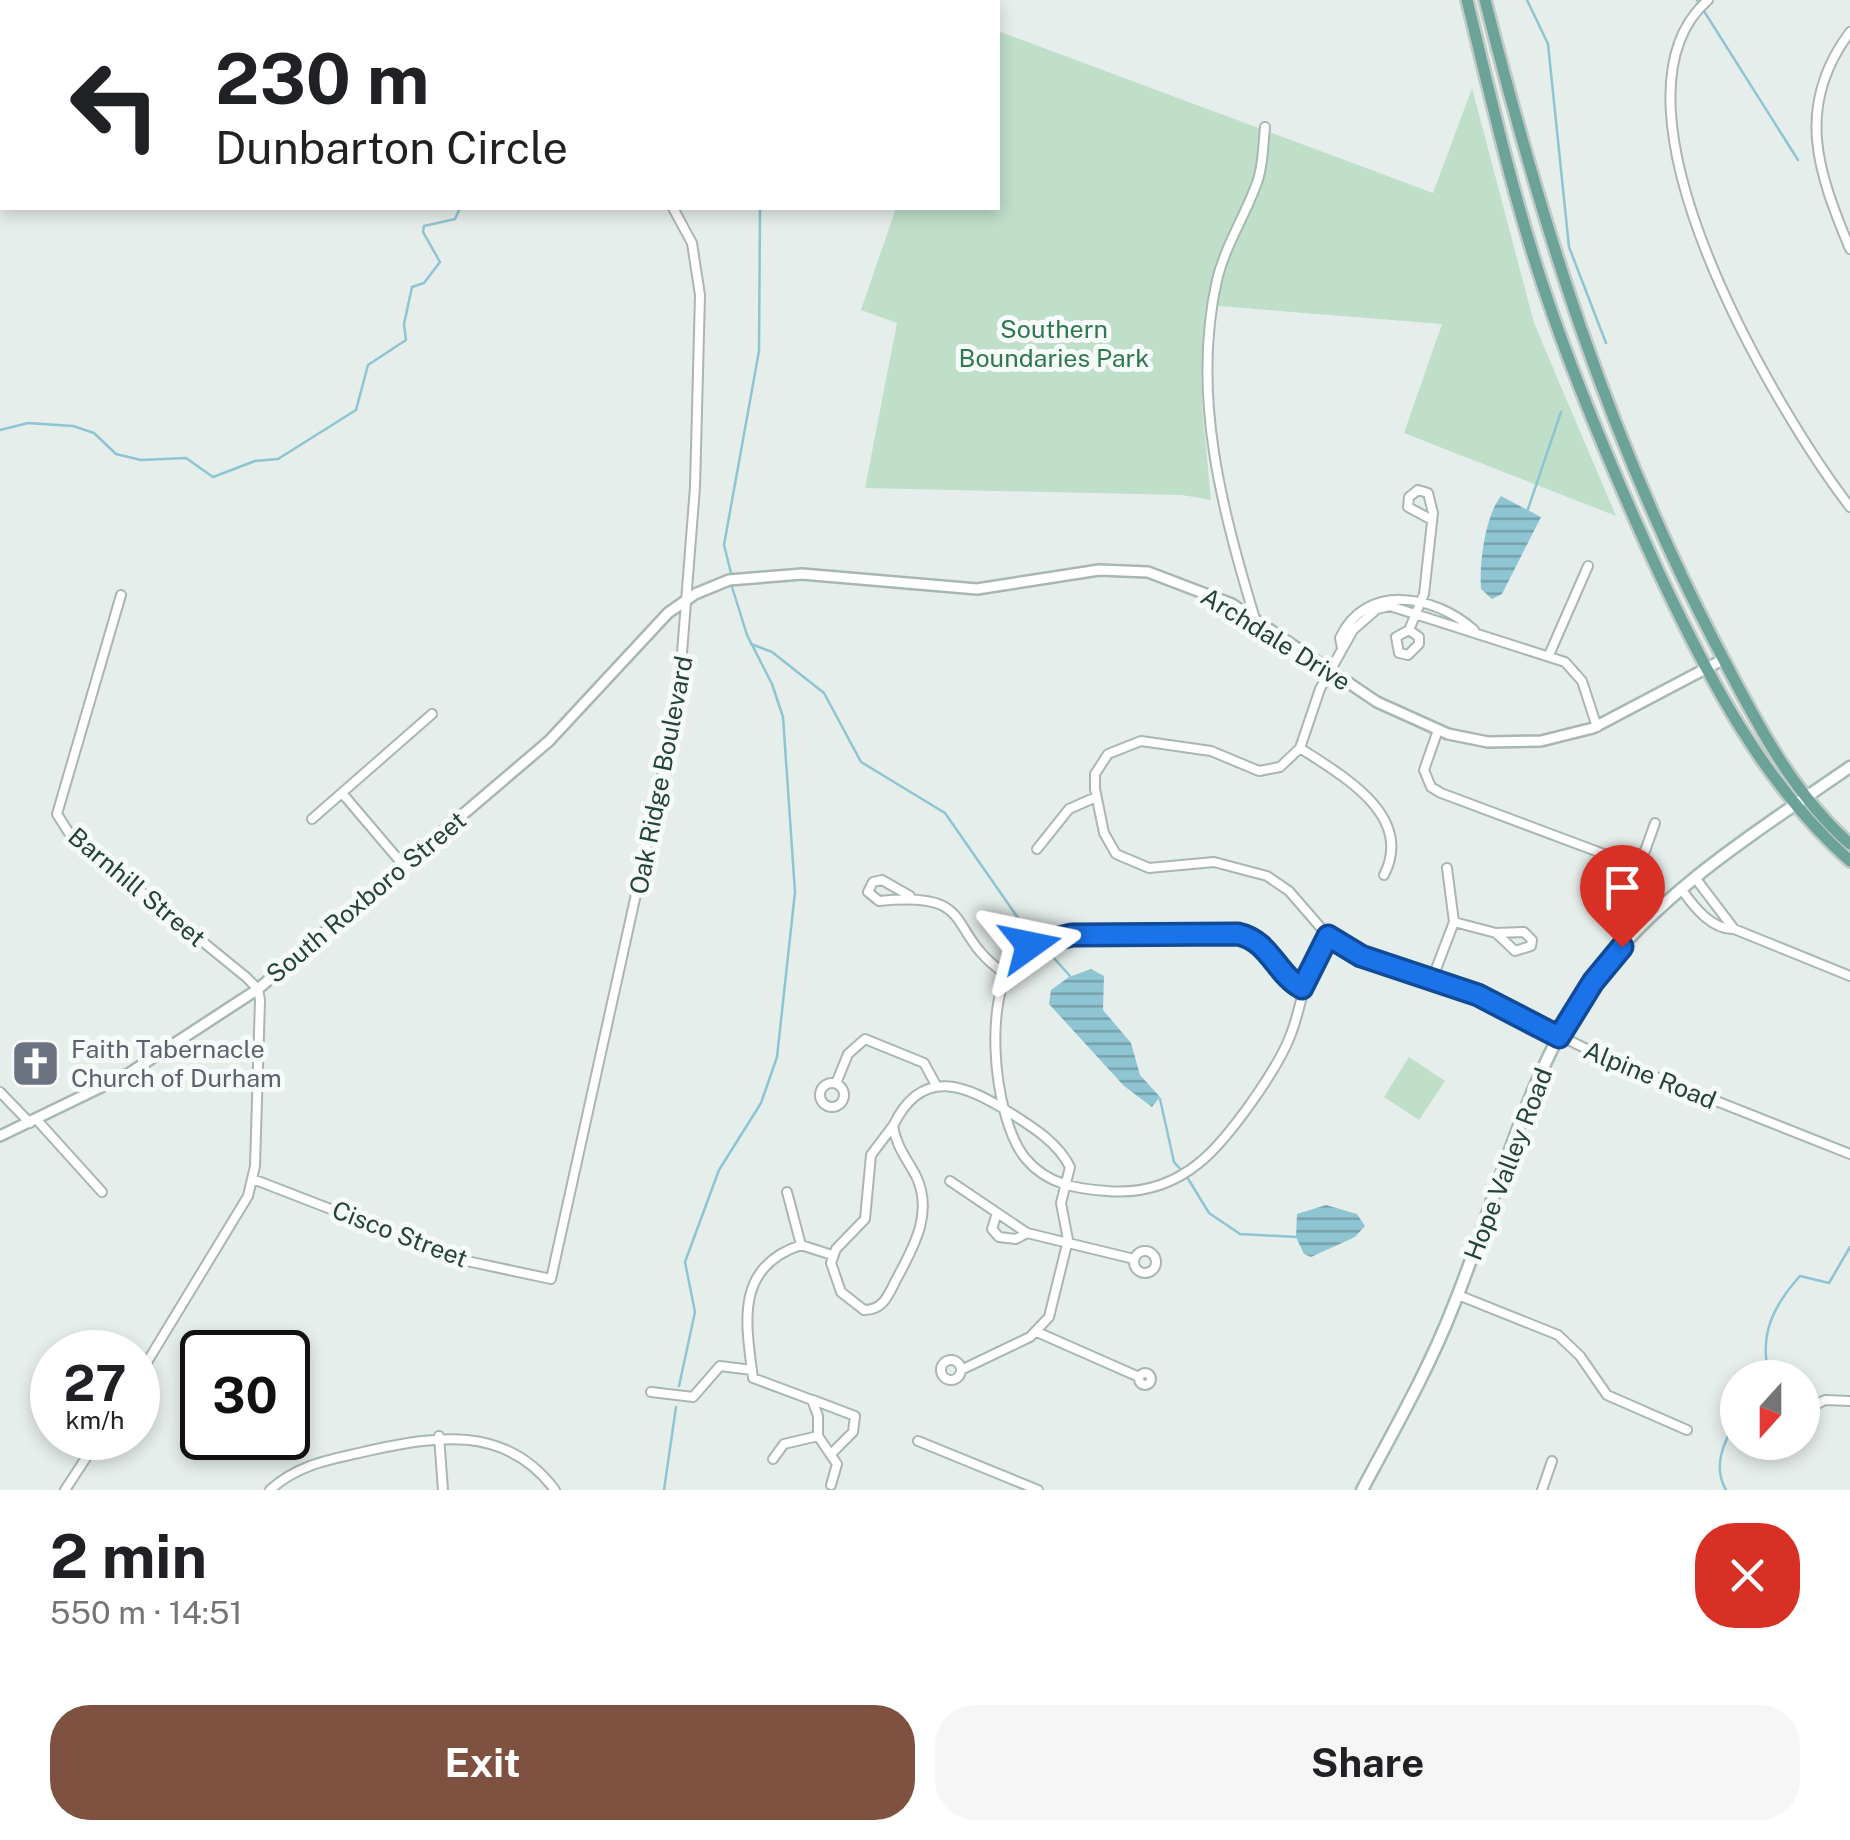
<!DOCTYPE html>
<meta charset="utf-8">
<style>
body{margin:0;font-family:"Public Sans",sans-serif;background:#f6f6f6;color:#202124;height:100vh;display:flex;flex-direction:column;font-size:38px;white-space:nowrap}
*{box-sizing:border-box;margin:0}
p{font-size:32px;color:#757577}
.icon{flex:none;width:55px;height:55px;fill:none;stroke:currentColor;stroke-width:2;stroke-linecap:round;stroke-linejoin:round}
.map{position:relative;height:1490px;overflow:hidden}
.panel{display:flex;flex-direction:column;background:#fff;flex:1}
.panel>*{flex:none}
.hud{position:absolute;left:0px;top:0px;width:1000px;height:210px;box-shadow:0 5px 15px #0003;background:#fff;color:#202124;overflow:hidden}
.needle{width:65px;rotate:201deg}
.tools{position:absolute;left:1720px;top:1360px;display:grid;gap:20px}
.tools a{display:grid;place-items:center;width:100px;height:100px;border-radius:50%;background:#fff;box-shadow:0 5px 15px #0003;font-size:50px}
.speed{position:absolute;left:30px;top:1330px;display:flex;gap:20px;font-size:50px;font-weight:700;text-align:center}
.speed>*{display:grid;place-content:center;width:130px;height:130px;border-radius:50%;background:#fff;box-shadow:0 5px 15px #0003;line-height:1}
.speed small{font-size:25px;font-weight:400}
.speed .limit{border:5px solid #111;border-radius:15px;background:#fff;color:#111}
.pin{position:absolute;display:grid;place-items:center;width:85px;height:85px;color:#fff;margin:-102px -42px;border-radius:50% 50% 50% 0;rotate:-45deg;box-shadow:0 0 10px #0007}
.pin .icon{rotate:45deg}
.me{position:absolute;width:110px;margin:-55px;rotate:78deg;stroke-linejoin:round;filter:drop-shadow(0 0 8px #0008)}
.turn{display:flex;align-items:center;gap:35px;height:210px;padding:0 50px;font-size:45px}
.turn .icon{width:130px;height:130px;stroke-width:2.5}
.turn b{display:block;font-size:70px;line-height:85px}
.round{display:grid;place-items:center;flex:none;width:105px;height:105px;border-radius:40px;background:#f6f6f6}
.summary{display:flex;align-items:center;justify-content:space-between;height:170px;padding:0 50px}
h1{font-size:60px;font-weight:700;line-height:75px}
.cta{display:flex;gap:20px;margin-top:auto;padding:20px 50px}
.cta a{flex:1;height:115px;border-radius:40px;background:#7e5140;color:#fff;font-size:40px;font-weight:700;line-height:115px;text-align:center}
.cta a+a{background:#f6f6f6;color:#202124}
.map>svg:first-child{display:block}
.green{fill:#bfdfc9}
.water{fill:url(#water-rules)}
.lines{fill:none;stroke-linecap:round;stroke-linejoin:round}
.stream{stroke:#8fc4d2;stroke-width:2.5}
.minor-casing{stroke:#a8b7b2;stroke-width:12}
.tertiary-casing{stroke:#a8b7b2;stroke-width:14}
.secondary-casing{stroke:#a4bab3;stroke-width:15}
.primary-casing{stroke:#c2cac8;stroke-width:16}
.minor{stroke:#fff;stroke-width:8}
.tertiary{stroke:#fff;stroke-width:9}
.secondary{stroke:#fff;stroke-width:10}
.primary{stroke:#6ba398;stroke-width:11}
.route-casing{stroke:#114b97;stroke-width:25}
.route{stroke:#1a73e8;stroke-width:18}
.labels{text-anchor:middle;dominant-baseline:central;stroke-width:10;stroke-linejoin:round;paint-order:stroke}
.park-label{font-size:25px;fill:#2f774f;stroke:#f6fbf9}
.street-label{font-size:25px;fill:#24413a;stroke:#f6fbf9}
.worship-label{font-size:25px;fill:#5b616d;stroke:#f6fbf9;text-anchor:start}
</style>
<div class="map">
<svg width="1850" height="1490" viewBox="0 0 1850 1490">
<defs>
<pattern id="water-rules" width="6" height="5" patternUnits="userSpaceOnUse" patternTransform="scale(2.5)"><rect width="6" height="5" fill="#8fc4d2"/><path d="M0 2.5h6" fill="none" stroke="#75a1ab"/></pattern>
</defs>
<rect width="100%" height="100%" fill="#e6eeeb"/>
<!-- green -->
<path class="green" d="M998 31 1433 193 1472 88 1534 323 1616 516 1404 433 1442 324 1206 305 1202 405 1211 500 1182 495 865 488 897 323 861 310 896 208H998Z
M1409 1057 1445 1081 1419 1120 1384 1097Z"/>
<!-- water -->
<path class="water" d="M1501 496 1541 517 1502 594 1492 599 1481 589C1479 564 1485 516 1501 496Z
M1091 969 1104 976 1103 1010 1131 1043 1140 1075 1160 1097 1152 1107 1124 1086 1049 1004 1051 990 1069 977Z
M1326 1205 1357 1214 1365 1226 1355 1237 1311 1257 1304 1254 1296 1237 1297 1214Z"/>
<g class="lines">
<!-- stream -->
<path class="stream" d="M1527 0 1548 44 1569 247 1606 343
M1697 0 1798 160
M668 2 672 0
M825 2 829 0
M0 430 28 423 73 426 94 433 116 454 141 460 186 458 213 477 255 461 278 459 356 410 368 365 406 340 404 324 412 287 424 283 440 262 423 232 424 226 455 219 460 208
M1528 509 1561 412
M731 573 724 545 759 351 760 208
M751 644 772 652 824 693 861 762 945 813 1018 918 1070 976
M1160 1099 1174 1162 1182 1171
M1187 1177 1209 1213 1240 1234 1296 1237
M1770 1378C1758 1337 1772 1307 1800 1276L1829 1283 1850 1247
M679 1386 695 1312 685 1262 719 1170 761 1103 777 1057 795 892 783 717 772 684 747 635 732 587
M664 1490 676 1407
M1726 1490C1712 1466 1724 1441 1738 1418"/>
<defs>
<path id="minor" d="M1708 0C1591 102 1778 413 1850 507
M26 2V0
M206 2 207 0
M1850 32C1794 107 1818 172 1850 249
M0 42H2
M121 595 57 814 69 833 246 977 258 989 260 1000 255 1166 248 1196 138 1377
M1255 619C1222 509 1191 395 1217 280 1225 247 1243 219 1255 188 1263 169 1263 147 1265 127
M1409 630 1419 637V644L1408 655 1399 653 1396 637 1409 630 1424 594 1433 513 1428 493 1418 490 1409 497 1408 507 1432 520
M1342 648 1340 638C1365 583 1434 594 1474 630
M1549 655 1588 566
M1597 727 1582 681 1565 662 1390 606 1377 609 1353 630 1320 689 1300 748 1280 767 1259 771 1211 751 1141 741 1108 754 1095 774V789L1104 833 1116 854 1149 868 1214 862 1267 876 1289 891 1328 936 1351 952 1453 984 1595 1053 1850 1154
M1438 730 1424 770 1431 787 1441 793 1628 863 1645 851 1655 823
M1300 748C1341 775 1415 815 1384 875
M342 793 404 866
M312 819 432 714
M1037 849 1069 809 1096 797
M1696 879 1734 929
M1682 890C1694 907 1712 930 1734 929L1850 976
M910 896 882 880 873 882 868 892 879 901C982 891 942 932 1007 975
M1454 922 1496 933 1515 951 1531 946 1532 940 1524 932 1496 933
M1433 977 1454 922 1447 868
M1302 988C1276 974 1270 941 1239 934 1218 934 1198 937 1178 937 1134 937 1068 921 1028 946 978 977 992 1119 1026 1159 1047 1184 1076 1189 1107 1191 1142 1194 1172 1185 1199 1163 1228 1140 1278 1069 1291 1034 1304 1000 1304 966 1328 936
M837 1081 848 1054 865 1039 924 1063 936 1085
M820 1095a12 12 0 1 1 24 0a12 12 0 1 1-24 0Z
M0 1092 30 1123
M37 1120 102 1192
M893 1126 871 1155 865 1219 836 1249 831 1263 841 1292 864 1310C883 1310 888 1296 896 1280 913 1248 934 1213 916 1176 907 1159 896 1146 893 1126 922 1065 967 1085 1012 1114 1034 1128 1058 1143 1070 1167L1061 1203 1068 1240 1049 1317 1030 1337 961 1370
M253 1179 462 1260 551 1279 678 704 695 487 700 295 692 243 673 208
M950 1181 1027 1233 1134 1259
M787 1192 801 1245
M997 1213 992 1229 999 1237 1016 1239 1027 1233
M1134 1262a11 11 0 1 1 22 0a11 11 0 1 1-22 0Z
M1458 1295 1558 1335 1580 1356 1607 1395 1687 1430
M1037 1332 1139 1377
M941 1370a10 10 0 1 1 20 0a10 10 0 1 1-20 0Z
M1139 1379a6 6 0 1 1 12 0a6 6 0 1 1-12 0Z
M651 1392 693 1397 720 1366 752 1370
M813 1400 855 1416 853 1432 833 1452
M1802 1412 1825 1400 1850 1401
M439 1436 443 1490
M818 1436V1416L812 1400 753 1378C746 1324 734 1267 801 1245L832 1255
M918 1441 1038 1490
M1759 1444 1761 1442
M773 1459 784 1444 818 1436 837 1464 831 1485
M65 1490 99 1438
M270 1490C297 1465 328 1460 363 1452 434 1436 505 1423 555 1490
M1542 1490 1552 1461"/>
<path id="tertiary" d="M0 1136 128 1074 258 989 549 741 668 613 695 594 729 580 802 574 977 589 1099 570 1148 572 1232 604 1377 702 1448 734 1488 742 1541 741 1593 728 1724 659"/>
<path id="secondary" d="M1362 1490C1394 1430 1428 1371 1453 1307 1496 1202 1526 1071 1594 980 1660 891 1760 829 1850 767"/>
<path id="primary" d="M1467 0C1491 98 1513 197 1545 292 1577 388 1617 481 1659 573 1708 677 1763 784 1850 861
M1485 0C1543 229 1606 432 1715 643 1753 715 1788 789 1850 844"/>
</defs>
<!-- minor casing -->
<use href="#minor" class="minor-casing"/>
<!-- tertiary casing -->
<use href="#tertiary" class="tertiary-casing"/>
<!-- secondary casing -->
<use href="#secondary" class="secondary-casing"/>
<!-- primary casing -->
<use href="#primary" class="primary-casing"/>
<!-- minor -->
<use href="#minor" class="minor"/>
<!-- tertiary -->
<use href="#tertiary" class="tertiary"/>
<!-- secondary -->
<use href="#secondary" class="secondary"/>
<!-- primary -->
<use href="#primary" class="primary"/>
</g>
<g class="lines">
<defs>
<path id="route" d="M1030 945 1072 935 1238 934C1270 941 1276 974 1302 988L1328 936 1361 956 1478 995 1559 1037 1593 982 1622 947"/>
</defs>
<!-- route casing -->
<use href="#route" class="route-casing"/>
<!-- route -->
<use href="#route" class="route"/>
</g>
<!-- icons -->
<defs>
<symbol id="church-square" viewBox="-11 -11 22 22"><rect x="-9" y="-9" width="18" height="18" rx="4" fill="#6b7280" stroke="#f6fbf9"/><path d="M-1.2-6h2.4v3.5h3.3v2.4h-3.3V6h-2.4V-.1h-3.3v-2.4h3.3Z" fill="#fff"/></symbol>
</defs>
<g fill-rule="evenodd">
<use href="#church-square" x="8" y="1036" width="55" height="55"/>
</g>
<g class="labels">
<!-- park labels -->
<g class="park-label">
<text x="1054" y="329">Southern<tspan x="1054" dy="29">Boundaries Park</tspan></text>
</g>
<!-- street labels -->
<g class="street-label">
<text transform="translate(1276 639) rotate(32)">Archdale Drive</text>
<text transform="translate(661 775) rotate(-79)">Oak Ridge Boulevard</text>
<text transform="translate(137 887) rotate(40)">Barnhill Street</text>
<text transform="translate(366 897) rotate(-40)">South Roxboro Street</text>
<text transform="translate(1650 1075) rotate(22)">Alpine Road</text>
<text transform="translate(1508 1164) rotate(-69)">Hope Valley Road</text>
<text transform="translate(400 1234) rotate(21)">Cisco Street</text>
</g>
<!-- worship labels -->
<g class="worship-label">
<text x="71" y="1049">Faith Tabernacle<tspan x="71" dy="29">Church of Durham</tspan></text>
</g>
</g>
</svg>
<div class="tools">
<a><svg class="needle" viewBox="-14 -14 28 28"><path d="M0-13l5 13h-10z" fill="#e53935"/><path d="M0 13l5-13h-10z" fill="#757577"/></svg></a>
</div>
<div class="speed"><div>27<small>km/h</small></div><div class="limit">30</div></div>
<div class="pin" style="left:1622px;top:947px;background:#d93025"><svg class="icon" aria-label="arrive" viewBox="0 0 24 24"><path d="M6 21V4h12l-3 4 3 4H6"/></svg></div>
<svg class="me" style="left:1030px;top:945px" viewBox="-20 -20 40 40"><path d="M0-17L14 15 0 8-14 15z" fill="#1a73e8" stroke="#fff" stroke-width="4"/></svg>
<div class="hud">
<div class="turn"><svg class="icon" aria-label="left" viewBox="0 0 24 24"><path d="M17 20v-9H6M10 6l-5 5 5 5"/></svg><div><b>230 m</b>Dunbarton Circle</div></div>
</div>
</div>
<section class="panel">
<div class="summary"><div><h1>2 min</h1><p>550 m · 14:51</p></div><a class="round" style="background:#d93025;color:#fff"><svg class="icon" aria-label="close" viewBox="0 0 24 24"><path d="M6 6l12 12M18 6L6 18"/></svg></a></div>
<div class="cta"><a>Exit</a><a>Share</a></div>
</section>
